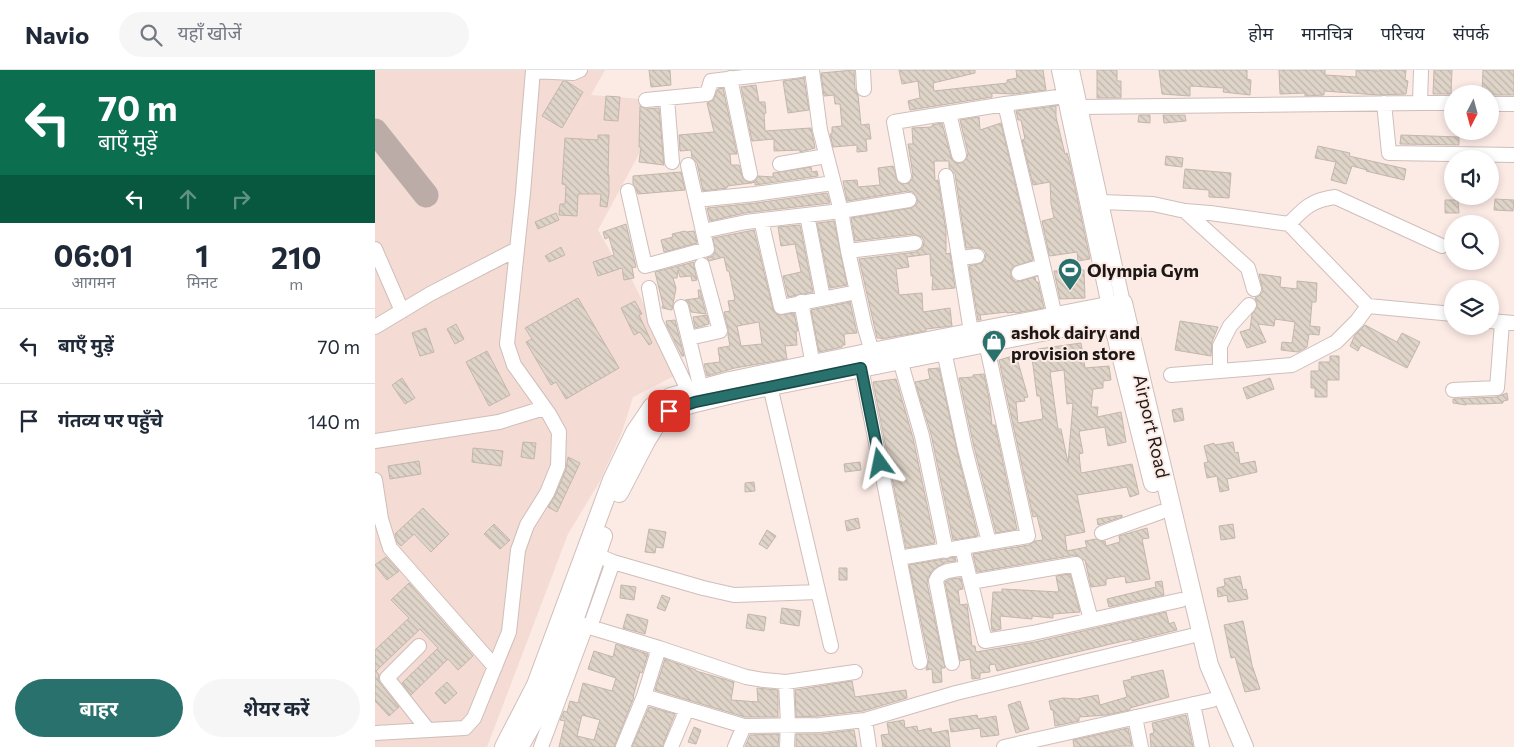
<!DOCTYPE html>
<html lang="hi">
<meta charset="utf-8">
<style>
body{margin:0;font-family:Commissioner,"Noto Sans Devanagari",sans-serif;background:#f6f6f7;color:#1f2937;height:100vh;display:flex;flex-direction:column;font-size:19px;white-space:nowrap}
*{box-sizing:border-box;margin:0}
p{font-size:16px;color:#747a83}
.icon{flex:none;width:28px;height:28px;fill:none;stroke:currentColor;stroke-width:2;stroke-linecap:round;stroke-linejoin:round}
.map{position:relative;flex:1;overflow:hidden}
.panel{display:flex;flex-direction:column;background:#fff;width:375px}
.panel>*{flex:none}
.guide{background:#0b6e4f;color:#fff;overflow:hidden}
.needle{width:32px;rotate:186deg}
.buttons{position:absolute;left:1069px;top:15px;display:grid;gap:10px}
.buttons a{display:grid;place-items:center;width:55px;height:55px;border-radius:50%;background:#fff;box-shadow:0 2px 8px #0003;font-size:25px}
.pin{position:absolute;display:grid;place-items:center;width:42px;height:42px;color:#fff;margin:-21px;border-radius:10px;box-shadow:0 2px 8px #0006}
.me{position:absolute;width:55px;margin:-28px;rotate:348deg;stroke-linejoin:round;filter:drop-shadow(0 0 4px #0008)}
.turn{display:flex;align-items:center;gap:18px;height:105px;padding:0 15px;font-size:22px}
.turn .icon{width:65px;height:65px;stroke-width:2.5}
.turn b{display:block;font-size:35px;line-height:42px}
.lanes{display:flex;align-items:center;height:48px;padding:0 15px;background:#0003;justify-content:center;gap:25px;direction:ltr}
.lanes .off{opacity:.35}
.eta{display:flex;justify-content:space-evenly;align-items:center;height:85px;text-align:center}
.eta b{font-size:30px;font-weight:700;line-height:35px}
.button{display:flex;gap:10px;margin-top:auto;padding:10px 15px}
.button a{flex:1;height:58px;border-radius:30px;background:#28716d;color:#fff;font-size:20px;font-weight:700;line-height:58px;text-align:center}
.button a+a{background:#f6f6f7;color:#1f2937}
ul{padding:0;list-style:none}
li{display:flex;align-items:center;gap:15px;height:75px;padding:0 15px;border-top:1px solid #e0e1e3}
li div{flex:1}
li b{display:block;font-size:19px}
li em{font-style:normal}
header{display:flex;align-items:center;gap:30px;box-sizing:border-box;height:70px;padding:0 25px;background:#fff;border-bottom:1px solid #e0e1e3}
header strong{font-size:24px}
nav{display:flex;gap:28px;margin-inline-start:auto;font-size:18px}
.search{width:350px;height:45px;background:#f6f6f7;display:flex;align-items:center;gap:12px;box-sizing:border-box;padding:0 18px;border-radius:28px;color:#747a83;font-size:19px}
main{display:flex;flex:1;min-height:0}
.map>svg:first-child{display:block}
.built{fill:#f4dbd3}
.lines{fill:none;stroke-linecap:round;stroke-linejoin:round}
.taxiway{stroke:#bbaca8;stroke-width:25}
.building{fill:url(#building-back-hatch);stroke:#c3b7ac;fill-rule:evenodd}
.minor-casing{stroke:#cfbeba;stroke-width:16}
.major-casing{stroke:#cfbeba;stroke-width:20}
.minor{stroke:#fff;stroke-width:14}
.major{stroke:#fff;stroke-width:18}
.route-casing{stroke:#1a4947;stroke-width:12}
.route{stroke:#28716d;stroke-width:9}
.labels{text-anchor:middle;dominant-baseline:central;stroke-width:4;stroke-linejoin:round;paint-order:stroke}
.poi-label{font-size:18px;font-weight:bold;fill:#1d1715;stroke:#fceae5;text-anchor:start}
.street-label{font-size:18px;fill:#1d1715;stroke:#fceae5}
</style>
<header>
<strong>Navio</strong>
<div class="search"><svg class="icon" aria-label="search" viewBox="0 0 24 24"><circle cx="10" cy="10" r="6"/><path d="M15 15l6 6"/></svg>यहाँ खोजें</div>
<nav><a>होम</a><a>मानचित्र</a><a>परिचय</a><a>संपर्क</a></nav>
</header>
<main>
<section class="panel">
<div class="guide">
<div class="turn"><svg class="icon" aria-label="left" viewBox="0 0 24 24"><path d="M17 20v-9H6M10 6l-5 5 5 5"/></svg><div><b>70 m</b>बाएँ मुड़ें</div></div>
<div class="lanes"><svg class="icon" aria-label="left" viewBox="0 0 24 24"><path d="M17 20v-9H6M10 6l-5 5 5 5"/></svg><svg class="icon off" aria-label="ahead" viewBox="0 0 24 24"><path d="M12 20V5M6 11l6-6 6 6"/></svg><svg class="icon off" aria-label="right" viewBox="0 0 24 24"><path d="M7 20v-9h11M14 6l5 5-5 5"/></svg></div>
</div>
<div class="eta">
<div><b>06:01</b><p>आगमन</p></div>
<div><b>1</b><p>मिनट</p></div>
<div><b>210</b><p>m</p></div>
</div>
<ul>
<li><svg class="icon" aria-label="left" viewBox="0 0 24 24"><path d="M17 20v-9H6M10 6l-5 5 5 5"/></svg><div><b>बाएँ मुड़ें</b></div><em>70 m</em></li>
<li><svg class="icon" aria-label="arrive" viewBox="0 0 24 24"><path d="M6 21V4h12l-3 4 3 4H6"/></svg><div><b>गंतव्य पर पहुँचे</b></div><em>140 m</em></li>
</ul>
<div class="button"><a>बाहर</a><a>शेयर करें</a></div>
</section>
<div class="map">
<svg width="1139" height="677" viewBox="0 0 1139 677">
<defs>
<pattern id="building-back-hatch" width="6" height="6" patternUnits="userSpaceOnUse" patternTransform="scale(1.25)"><rect width="6" height="6" fill="#dfd4c8"/><path d="M-1 5l2 2M0 0l6 6M5-1l2 2" fill="none" stroke="#bfb5ab"/></pattern>
</defs>
<rect width="100%" height="100%" fill="#fceae5"/>
<!-- built -->
<path class="built" d="M0 0H230L216 25 265 29V82L223 160 248 204 256 208 303 304 258 327 247 362 225 411 193 464 112 677H0Z"/>
<g class="lines">
<!-- taxiway -->
<path class="taxiway" d="M0 61 51 125"/>
</g>
<!-- building -->
<path class="building" d="M274 0H295L296 15 276 17Z
M479 0 480 19 483 25 486 55 494 54 496 69H491L492 81 482 82V75L458 77 455 64H457V57L467 56 465 34H460L459 25 449 26 446 3Z
M524 0H600V3L558 13 559 21 632 13V10L642 8 641 0H668L671 20 638 24 617 23V27L535 40 533 31 545 28 543 11 527 14Z
M722 0H742V11H746V28H722Z
M784 0H872V9L876 10 875 25 848 22 849 18 815 16V26L787 24Z
M904 0H950V5L981 7V0L1004 1 1005 0H1031L1030 10 1033 11 1031 24 1003 25 949 21V25L930 26V23L905 24Z
M1059 0H1077L1076 24H1058Z
M1108 0H1139V25H1115V24H1107Z
M429 8 434 40 413 43 408 11Z
M188 11H191L208 22 187 58 167 46Z
M381 15 384 32H390L391 43 389 44 390 61 436 58 440 78 425 82V80L399 81V69L377 71 366 17Z
M348 18 362 84H355L356 95H364L368 109 372 112 376 113 352 116V118L328 121 322 93 317 88 316 80 305 81 304 65 339 62 332 33 338 30 343 19Z
M231 26 245 27 243 51 229 50Z
M265 36 271 39 284 38 289 95 264 92 266 77H264Z
M681 36V47L690 84 692 83 695 94 715 189 703 191 702 182 675 186 674 184 667 151 679 148 676 134 675 112 658 115 647 70 650 69 646 50H643L641 41Z
M764 45H775V53L763 52Z
M788 45H810L811 51 789 53Z
M604 47 605 60 626 53 658 190 638 197 636 200V206L638 210 642 212 660 207 661 212H663L669 238 641 243 640 242 632 243V242L605 245 606 250H603L594 196 607 193 610 189 611 184 609 180 605 178H591L580 104 574 98V91H559L560 111 563 110 571 161V184L575 183 580 218 557 220 558 206H556L555 184 532 187 534 197 521 199 524 225 547 223 548 242 575 238 577 256 551 259V261L506 269V268H502L484 189 541 182 548 177 549 171 547 167 539 164 480 171 476 148 536 138 542 134V128L538 122 533 121 472 131 468 111 482 110 483 117 505 115 503 98 518 96 523 112 527 114 534 113 537 109 538 105 533 74H538L537 58 557 57V55L567 53 576 87 581 93H586L592 88 593 83 585 50Z
M223 65H234L233 105H234V123L232 137 225 136 226 124H203L202 146 184 145 185 134H190L191 115 187 114 190 68 223 70Z
M1026 65 1084 67V75L1025 74Z
M943 76 975 83 974 86 1031 99 1029 110 991 101 992 100 977 96 971 114 956 110 961 92 940 88Z
M791 86 808 88 807 97 790 95Z
M436 97 437 102 442 101 443 106 380 115V112L376 113 381 110 383 106 398 107V103Z
M810 99 856 103 854 128 834 127V120L808 118Z
M306 102 310 120 263 124 261 119 258 114V106Z
M452 123 455 133 370 143 335 151 332 138 381 133Z
M1120 129 1139 130 1138 141 1119 140Z
M1070 130H1083L1084 143H1070Z
M181 143 184 150 163 159 160 152Z
M459 151 472 215 455 218 442 153Z
M251 154 261 197 257 198 259 208 249 210 247 198 223 206 218 192 239 185 234 167 230 169 228 162Z
M425 155 438 222 413 227 408 206 426 202 420 174 406 176 403 157Z
M379 160 398 239 400 243 404 245 419 243 423 261H421L422 275 410 276 412 289 360 298 332 306 329 294 345 292 343 278 355 276 353 265V259L349 242 355 241 353 231 360 230 354 201H352L349 187 334 191 332 188 338 186 340 182 338 168ZM384 252 387 274 366 276 362 256Z
M310 161 311 162 319 161 322 173 289 182 286 170 298 167 297 164Z
M186 177 190 185 174 192 170 186Z
M319 192V197L322 210 317 211 316 206 305 207 303 200 302 208H298L301 218 297 240 287 238 288 235 280 202Z
M709 200 710 228 685 229 679 201Z
M884 204 906 207 905 217 922 219V211L942 213 941 232H937L935 256 945 257 944 265 934 264 932 277 923 282 906 280 907 272 917 273 920 252 900 249 899 256 883 254 891 272 872 278 865 262 875 259 877 244 882 237V233L880 228 885 225 888 221Z
M323 220H325L331 244 316 242 314 234 310 230 324 228Z
M203 228 244 298 191 329 181 312 176 315 151 272 157 269 150 258Z
M260 231 267 244 264 245 277 273 274 275 265 262 259 265 246 238Z
M475 232 482 263 469 264 470 275H467V277L444 282 436 240Z
M332 245 334 254 320 258 318 247Z
M300 250 309 286H307L292 256 291 251Z
M805 251 843 257 837 272 836 286 800 280Z
M81 254 89 269 80 274 72 259Z
M990 255 1022 272 1027 263 1045 272 1032 298 986 275 983 281 975 276 980 265Z
M51 258 59 282 45 286 37 263Z
M706 273 710 298 734 296 736 310 728 311V318L718 319 716 337H723L722 347 746 342 751 372 733 376 730 357 705 361 704 362 708 383 704 384 706 403 757 394 764 424 755 427 752 417 702 425 710 462 690 466 692 481 712 477 710 471 721 469 725 471H730L731 476 745 472 744 466 772 458 774 468 767 469 775 509 751 513 750 506 731 509V515L716 517 710 490H708L704 486 700 485 602 502 598 484 654 475 660 471 668 470 662 446 658 447 624 290 641 285 653 327 649 328 650 331 641 332 643 353 668 349 665 326H662L657 288 664 287 663 279ZM689 300 692 334 698 333 693 393 686 359H683L675 302Z
M112 281 135 325 114 336 91 292Z
M955 286H964V310H952V327H940V318H936V301H944V292H955Z
M564 298 582 381 603 466 578 470 556 364 540 312 555 309 553 299Z
M609 304 614 328 617 355H620L642 459 621 463 599 377 584 308 598 307V305Z
M27 308 40 328 30 334 17 315Z
M895 308 899 319 872 329 868 318Z
M521 309 538 368 560 473 531 478 498 312Z
M1132 323 1133 330 1128 331V333L1107 334H1091V335L1078 333V329L1122 327Z
M807 338 809 350 799 352 797 340Z
M148 372 161 373 159 389 146 387Z
M858 372 860 383 863 382 865 394 880 391 882 402 852 409 854 420 845 422 842 406 832 408 829 393 833 392 829 376 839 373V375Z
M98 378 128 381 126 396 97 392Z
M193 387 205 393 182 442 173 437 180 426 191 399Z
M44 391 46 404 15 409 13 396Z
M485 392 486 400 470 402 469 394Z
M379 412 380 421 370 422V413Z
M48 438 74 464 56 482 39 464 26 476 22 472 20 464Z
M747 445V447L723 455 722 449Z
M483 448 485 458 472 461 470 451Z
M119 454 135 470 125 479 109 464Z
M858 454 860 468 846 470 844 456Z
M274 459 291 462 288 478 281 477 280 483 270 482Z
M392 460 401 466 392 479 384 474Z
M11 487 24 501 12 510 0 495Z
M580 487 581 491 571 492 562 497 557 501 553 508 552 513 570 598H566L567 612 558 613 557 599 551 600 554 590 534 495Z
M464 498H472V510H464Z
M695 504 705 542 678 544V548L657 546V549L625 546 626 559 617 561 616 551 618 522H627V519L684 522 681 506Z
M865 506 868 520 871 519 873 529 853 532 852 525 843 527 842 518 850 516 849 509Z
M586 508 588 519 583 520 585 535 592 534 597 576H600L601 582 660 572 791 542 794 554 799 552 802 560 757 571V569L622 601 620 594 614 595 615 602 605 603V608L597 609 595 589 585 591 570 512 576 509Z
M787 511 789 525 734 537 732 529 781 517 780 512Z
M34 513 98 586 83 600 73 589 36 625 27 613 63 578 45 559 1 601 4 605 3 609 5 613 24 637 14 646 0 631V580L34 548 16 530Z
M246 515 261 517 259 530 245 528Z
M287 525 295 528 290 541 282 538Z
M407 538 426 541 424 556 405 553Z
M252 544 273 550 270 564 248 558Z
M373 544 391 547 389 561 371 558Z
M868 551 877 595 885 619 870 622 860 587 856 588 849 555Z
M241 574 273 584 267 603 265 602 258 627H259L239 677H184L190 651 185 650 189 641 192 642 195 631 203 633 208 613 237 621 241 608 213 599 219 581 238 587ZM207 645 225 650 219 670 202 666Z
M290 589 321 600V601L359 612 356 630 383 632 382 618 403 620V647H370L280 620Z
M788 600 794 627 755 638V640L731 645 704 647V651L680 656 678 640H676L674 631 688 628 702 629 723 625 725 635 752 627 748 611 757 609 756 607Z
M477 611 480 627 531 620 532 628 488 641 444 646 421 647 420 620Z
M72 612 82 623 70 634 60 623Z
M645 631 654 659 641 663 633 635Z
M274 637 300 644 287 677H257Z
M602 645 603 649 621 646 624 665 606 667 605 658 576 662 574 649Z
M811 645 818 677H776L775 664 779 663 777 653Z
M529 650 530 658 542 656 543 661 556 658 557 663 573 660 575 677H508L506 665 514 664 512 653Z
M319 657 326 660 321 674 313 672Z
M753 658 757 676 699 677 698 670Z
M479 660 482 677H421V664H446Z
M404 664 403 677H370L375 665Z"/>
<g class="lines">
<defs>
<path id="minor" d="M437 0 445 60 466 141 473 181 490 258 497 282
M488 0 489 19
M684 0 734 236
M697 0 748 233
M158 1 198 3 205 0
M355 8 375 104
M292 28 297 92
M271 30 332 24 336 11 426 0
M1009 33 1014 83 1139 85
M1045 33H1078
M630 34 680 246
M1115 34H1139
M706 37 1045 33 1046 0
M574 43 584 85
M405 94 451 86
M529 106 519 52 630 34 690 26
M571 106 596 262
M253 121 270 196 332 179 313 95
M321 130 380 124 458 113
M727 132 778 134 810 141 835 143 914 154C929 138 937 130 960 127L1067 176
M810 141 873 198 879 219
M432 145 448 228
M386 150 406 237 482 222
M914 154 993 236
M328 161 371 152 466 141 534 130
M0 179 27 241
M473 181 540 173
M585 188 602 186
M644 203 668 196
M274 218 280 251 314 322
M426 232 438 295
M306 237 326 319
M1115 251 1139 253
M0 257 55 224 142 179
M314 268 345 261 327 195
M569 281 590 379 614 472
M525 290 547 366 571 481
M486 298 545 592
M845 301V276L855 256 874 235
M796 305 917 295 961 272 982 251 993 236 1078 244
M395 316 456 576
M1078 320 1122 318 1127 253
M0 371 124 352 169 338
M0 410 6 449 15 478 120 597
M727 463 786 442
M587 477 610 571 658 563 806 530
M222 485 238 492 328 518 359 525 443 522
M524 488 653 466 611 273
M596 512 701 494 716 550
M198 552 284 578 269 626
M215 557 238 492
M44 576 12 608 53 660
M284 578 371 607 389 610 411 612 480 602
M577 593 561 511C565 499 581 500 592 498
M411 612 413 654 412 677
M818 634 827 677
M760 647 766 677
M490 650 494 677
M369 656 445 655 490 650 581 623 816 566
M0 663 90 658 99 648 134 562 143 480 152 455 172 423 183 396 184 362 174 344 139 295 132 274 148 123 158 0
M166 677 211 556
M248 677 269 626 369 656 360 677
M296 677 312 639
M629 677 837 630"/>
<path id="major" d="M734 237 778 413
M244 423 271 371 285 348 294 341 320 333 366 322 751 245
M129 677 161 615 237 410 260 362 277 337 296 327 355 311 497 282 748 233 834 595 869 677
M144 677 162 646 181 603 228 466"/>
</defs>
<!-- minor casing -->
<use href="#minor" class="minor-casing"/>
<!-- major casing -->
<use href="#major" class="major-casing"/>
<!-- minor -->
<use href="#minor" class="minor"/>
<!-- major -->
<use href="#major" class="major"/>
</g>
<g class="lines">
<defs>
<path id="route" d="M294 341 320 332 486 298 505 393"/>
</defs>
<!-- route casing -->
<use href="#route" class="route-casing"/>
<!-- route -->
<use href="#route" class="route"/>
</g>
<!-- icons -->
<defs>
<symbol id="stadium-pin" viewBox="-11 -11 22 30"><path d="M0 17L-7.5 6A9.5 9.5 0 1 1 7.5 6Z" fill="#28716d" stroke="#fceae5"/><path d="M0-5a6.5 5 0 1 0 0 10a6.5 5 0 1 0 0-10ZM-3.5-1.8h7v3.6h-7Z" fill="#fff"/></symbol>
<symbol id="shop-pin" viewBox="-11 -11 22 30"><path d="M0 17L-7.5 6A9.5 9.5 0 1 1 7.5 6Z" fill="#28716d" stroke="#fceae5"/><path d="M-5-2.5h2.3a2.7 3.5 0 0 1 5.4 0H5L5.5 6h-11ZM-1.5-2.5h3a1.5 2.3 0 0 0-3 0Z" fill="#fff"/></symbol>
</defs>
<g fill-rule="evenodd">
<use href="#stadium-pin" x="681" y="186" width="28" height="38"/>
<use href="#shop-pin" x="605" y="258" width="28" height="38"/>
</g>
<g class="labels">
<!-- poi labels -->
<g class="poi-label">
<text x="712" y="200">Olympia Gym</text>
<text x="636" y="262">ashok dairy and<tspan x="636" dy="21">provision store</tspan></text>
</g>
<!-- street labels -->
<g class="street-label">
<text transform="translate(777 356) rotate(77)">Airport Road</text>
</g>
</g>
</svg>
<div class="buttons">
<a><svg class="needle" viewBox="-14 -14 28 28"><path d="M0-13l5 13h-10z" fill="#e53935"/><path d="M0 13l5-13h-10z" fill="#747a83"/></svg></a>
<a><svg class="icon" aria-label="sound" viewBox="0 0 24 24"><path d="M4 9h4l5-4v14l-5-4H4zM17 9q2 3 0 6"/></svg></a>
<a><svg class="icon" aria-label="search" viewBox="0 0 24 24"><circle cx="10" cy="10" r="6"/><path d="M15 15l6 6"/></svg></a>
<a><svg class="icon" aria-label="layers" viewBox="0 0 24 24"><path d="M12 4l9 5-9 5-9-5zM3 14l9 5 9-5"/></svg></a>
</div>
<div class="pin" style="left:294px;top:341px;background:#d93025"><svg class="icon" aria-label="arrive" viewBox="0 0 24 24"><path d="M6 21V4h12l-3 4 3 4H6"/></svg></div>
<svg class="me" style="left:505px;top:393px" viewBox="-20 -20 40 40"><path d="M0-17L14 15 0 8-14 15z" fill="#28716d" stroke="#fff" stroke-width="4"/></svg>
</div>
</main>
